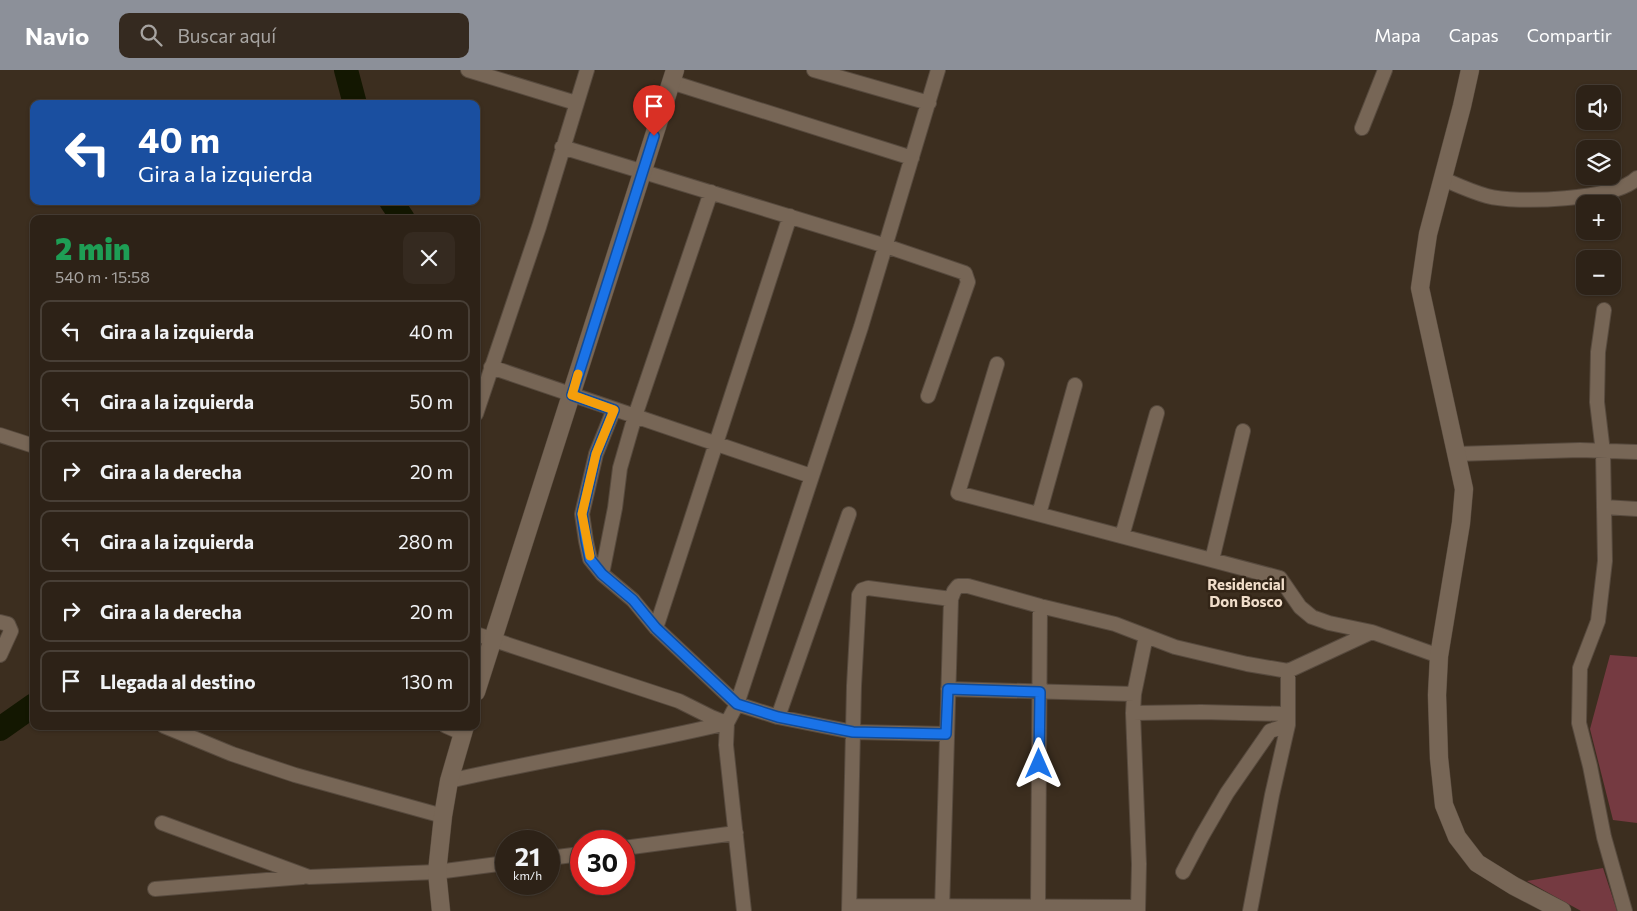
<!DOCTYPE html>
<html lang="es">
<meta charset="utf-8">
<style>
body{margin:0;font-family:Commissioner,sans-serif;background:#352a20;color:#f1f3f6;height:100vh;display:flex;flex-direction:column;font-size:19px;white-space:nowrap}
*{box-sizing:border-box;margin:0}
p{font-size:16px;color:#a7a4a1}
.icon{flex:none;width:28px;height:28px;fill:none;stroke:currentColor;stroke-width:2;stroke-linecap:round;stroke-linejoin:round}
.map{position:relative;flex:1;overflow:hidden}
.panel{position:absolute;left:30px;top:145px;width:450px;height:515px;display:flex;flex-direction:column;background:#2d2217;border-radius:10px;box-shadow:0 1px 4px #0004,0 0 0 1px #483f36}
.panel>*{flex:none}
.hud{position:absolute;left:30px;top:30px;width:450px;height:105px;border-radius:10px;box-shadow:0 1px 4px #0004,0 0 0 1px #483f36;background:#1a4fa0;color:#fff;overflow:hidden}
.fabs{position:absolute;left:1576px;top:15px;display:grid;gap:10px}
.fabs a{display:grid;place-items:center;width:45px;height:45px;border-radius:10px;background:#2d2217;box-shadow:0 1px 4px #0004,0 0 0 1px #483f36;font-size:25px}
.speed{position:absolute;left:495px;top:760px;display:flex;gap:10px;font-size:25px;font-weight:700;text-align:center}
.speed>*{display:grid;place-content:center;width:65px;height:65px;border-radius:50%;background:#2d2217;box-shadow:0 1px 4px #0004,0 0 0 1px #483f36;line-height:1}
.speed small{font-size:12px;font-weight:400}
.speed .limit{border:8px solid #d22;background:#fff;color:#111}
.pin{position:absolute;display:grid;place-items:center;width:42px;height:42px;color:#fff;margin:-51px -21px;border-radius:50% 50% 50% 0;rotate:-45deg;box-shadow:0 0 5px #0007}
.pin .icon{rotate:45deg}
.me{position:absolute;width:55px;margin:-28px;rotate:0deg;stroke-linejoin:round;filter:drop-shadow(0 0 4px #0008)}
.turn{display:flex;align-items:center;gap:18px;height:105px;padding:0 25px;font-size:22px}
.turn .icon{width:65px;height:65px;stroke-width:2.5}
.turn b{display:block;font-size:35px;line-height:42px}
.round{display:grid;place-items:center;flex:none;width:52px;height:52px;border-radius:10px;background:#352a20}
.head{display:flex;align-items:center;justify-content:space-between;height:85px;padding:0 25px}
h1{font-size:30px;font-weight:800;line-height:38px;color:#1e9e55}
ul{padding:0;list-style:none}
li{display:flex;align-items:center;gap:15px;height:62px;margin:0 10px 8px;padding:0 15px;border:2px solid #483f36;border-radius:10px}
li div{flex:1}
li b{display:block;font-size:19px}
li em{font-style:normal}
header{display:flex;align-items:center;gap:30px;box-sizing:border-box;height:70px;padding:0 25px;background:#8c9099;color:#fff}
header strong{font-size:24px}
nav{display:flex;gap:28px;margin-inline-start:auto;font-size:18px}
.search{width:350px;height:45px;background:#352a20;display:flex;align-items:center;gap:12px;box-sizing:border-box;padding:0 18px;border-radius:10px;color:#a7a4a1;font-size:19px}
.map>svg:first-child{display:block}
.green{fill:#753a41}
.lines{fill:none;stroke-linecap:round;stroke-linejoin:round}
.river{stroke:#131701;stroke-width:24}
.minor-casing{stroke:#574a3e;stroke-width:16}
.tertiary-casing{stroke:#574a3e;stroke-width:19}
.minor{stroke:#776656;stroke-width:14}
.tertiary{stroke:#776656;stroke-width:18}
.route-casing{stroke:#114b97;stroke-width:12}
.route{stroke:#1a73e8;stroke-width:9}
.slow{stroke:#f59e0b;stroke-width:9}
.labels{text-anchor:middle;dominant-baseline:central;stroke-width:5;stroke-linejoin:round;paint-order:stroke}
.neighbourhood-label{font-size:15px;font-weight:bold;fill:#f0ddca;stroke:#322416}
</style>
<header>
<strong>Navio</strong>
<div class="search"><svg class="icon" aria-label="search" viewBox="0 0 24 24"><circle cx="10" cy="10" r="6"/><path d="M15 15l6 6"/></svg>Buscar aquí</div>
<nav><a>Mapa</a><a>Capas</a><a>Compartir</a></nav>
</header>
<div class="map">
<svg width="1637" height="841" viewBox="0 0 1637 841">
<rect width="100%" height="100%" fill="#3c2e1f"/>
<!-- green -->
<path class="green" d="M1610 585 1637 587V753L1613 750 1590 659Z
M1603 798 1617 841H1581L1527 811Z"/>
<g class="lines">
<!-- river -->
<path class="river" d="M346 0 355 34
M391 131 403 149
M0 659 34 635"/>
<defs>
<path id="minor" d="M468 0 576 33
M814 0 929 33
M671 12 912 88
M1362 58 1385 0
M562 77 886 176 965 203 968 212 928 326
M1443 109C1457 115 1472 122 1487 126 1515 134 1617 130 1637 108
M1604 240 1598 282 1597 332 1603 382 1605 491 1598 551 1580 598 1579 653 1590 696 1604 767 1625 841
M997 294 958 423 1280 508 1300 537 1312 547 1329 553 1372 562 1439 586
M491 297 811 406
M614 339 596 384 582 444 586 471 590 489 602 504 633 530 656 558 737 634 778 647 853 662 946 664
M476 344 539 157 587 0
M0 365 34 376
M1457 384 1580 380 1637 382
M1604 437 1637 439
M1039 444 1075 315
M1122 466 1157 343
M1212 490 1243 361
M602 504 615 438 620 398 635 346 711 122
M0 552 8 554 11 561 0 585
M656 558 790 146
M476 564 679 631 711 647 726 653
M948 619 1134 624
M1133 643 1201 642 1288 644
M778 647 849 444
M164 656 232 684 295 705 443 746
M446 656 462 663
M449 711C541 690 635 675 727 653
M162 753 309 807 437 802 506 793
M624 778 736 763
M549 788 581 784
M1183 802 1202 766 1227 723 1270 661 1288 655
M155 819 303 807
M849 836 1138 837
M1038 838 1040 536
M744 841 726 675 727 653 737 634 861 257 938 0
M849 841 854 616 859 525 862 520 868 518 951 529
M942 841 951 529 954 521 958 516H968L1040 536 1115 554 1175 577 1247 594 1288 601 1372 562
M1138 841 1139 794 1133 643 1134 624 1146 566
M1250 841 1272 725 1288 655V601"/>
<path id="tertiary" d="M1470 0 1462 36 1428 164 1420 218 1464 419 1461 453 1439 586 1437 625 1439 688 1444 735 1457 767 1477 793 1514 816 1562 841
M476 622 675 0
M441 841 437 802 443 746 449 711 465 656"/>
</defs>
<!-- minor casing -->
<use href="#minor" class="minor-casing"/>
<!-- tertiary casing -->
<use href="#tertiary" class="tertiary-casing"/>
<!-- minor -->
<use href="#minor" class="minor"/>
<!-- tertiary -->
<use href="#tertiary" class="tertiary"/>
</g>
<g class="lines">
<defs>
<path id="route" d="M654 66 572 325 614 340 596 384 582 444 586 470 590 489 602 504 633 530 656 558 737 634 778 647 853 662 946 664 948 619 1040 622 1039 694"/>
</defs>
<!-- route casing -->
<use href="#route" class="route-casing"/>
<!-- route -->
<use href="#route" class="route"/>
<!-- slow -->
<path class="slow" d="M578 304 572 325 614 340 596 384 582 444 590 486"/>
</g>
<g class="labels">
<!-- neighbourhood labels -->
<g class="neighbourhood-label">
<text x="1246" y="514">Residencial<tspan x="1246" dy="17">Don Bosco</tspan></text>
</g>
</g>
</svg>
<div class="fabs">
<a><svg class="icon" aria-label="sound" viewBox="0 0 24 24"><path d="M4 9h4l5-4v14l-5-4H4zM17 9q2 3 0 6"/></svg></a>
<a><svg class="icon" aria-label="layers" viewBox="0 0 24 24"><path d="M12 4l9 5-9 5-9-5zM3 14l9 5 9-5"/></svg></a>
<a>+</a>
<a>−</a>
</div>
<div class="speed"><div>21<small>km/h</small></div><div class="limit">30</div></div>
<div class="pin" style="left:654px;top:66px;background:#d93025"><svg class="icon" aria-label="arrive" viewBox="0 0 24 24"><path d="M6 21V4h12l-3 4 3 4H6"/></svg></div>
<svg class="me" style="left:1039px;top:694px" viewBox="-20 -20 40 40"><path d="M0-17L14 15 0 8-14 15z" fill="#1a73e8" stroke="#fff" stroke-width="4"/></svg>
<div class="hud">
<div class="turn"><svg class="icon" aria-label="left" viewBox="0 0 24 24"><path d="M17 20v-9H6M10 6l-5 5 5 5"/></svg><div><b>40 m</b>Gira a la izquierda</div></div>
</div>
<section class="panel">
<div class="head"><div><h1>2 min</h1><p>540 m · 15:58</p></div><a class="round"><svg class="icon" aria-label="close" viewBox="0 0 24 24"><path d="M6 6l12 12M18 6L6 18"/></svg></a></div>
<ul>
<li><svg class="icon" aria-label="left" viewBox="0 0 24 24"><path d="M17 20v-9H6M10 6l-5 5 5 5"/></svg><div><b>Gira a la izquierda</b></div><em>40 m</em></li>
<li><svg class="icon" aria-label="left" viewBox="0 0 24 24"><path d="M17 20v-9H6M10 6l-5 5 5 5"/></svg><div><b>Gira a la izquierda</b></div><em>50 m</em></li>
<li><svg class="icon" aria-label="right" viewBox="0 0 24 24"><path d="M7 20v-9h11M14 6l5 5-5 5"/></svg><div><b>Gira a la derecha</b></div><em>20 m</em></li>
<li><svg class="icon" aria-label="left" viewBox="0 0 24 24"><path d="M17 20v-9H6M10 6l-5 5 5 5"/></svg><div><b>Gira a la izquierda</b></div><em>280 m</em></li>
<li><svg class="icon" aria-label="right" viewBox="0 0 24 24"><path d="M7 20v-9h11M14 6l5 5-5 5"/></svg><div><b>Gira a la derecha</b></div><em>20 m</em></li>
<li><svg class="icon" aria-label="arrive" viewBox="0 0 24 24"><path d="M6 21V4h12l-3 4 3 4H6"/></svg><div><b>Llegada al destino</b></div><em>130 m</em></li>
</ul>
</section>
</div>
